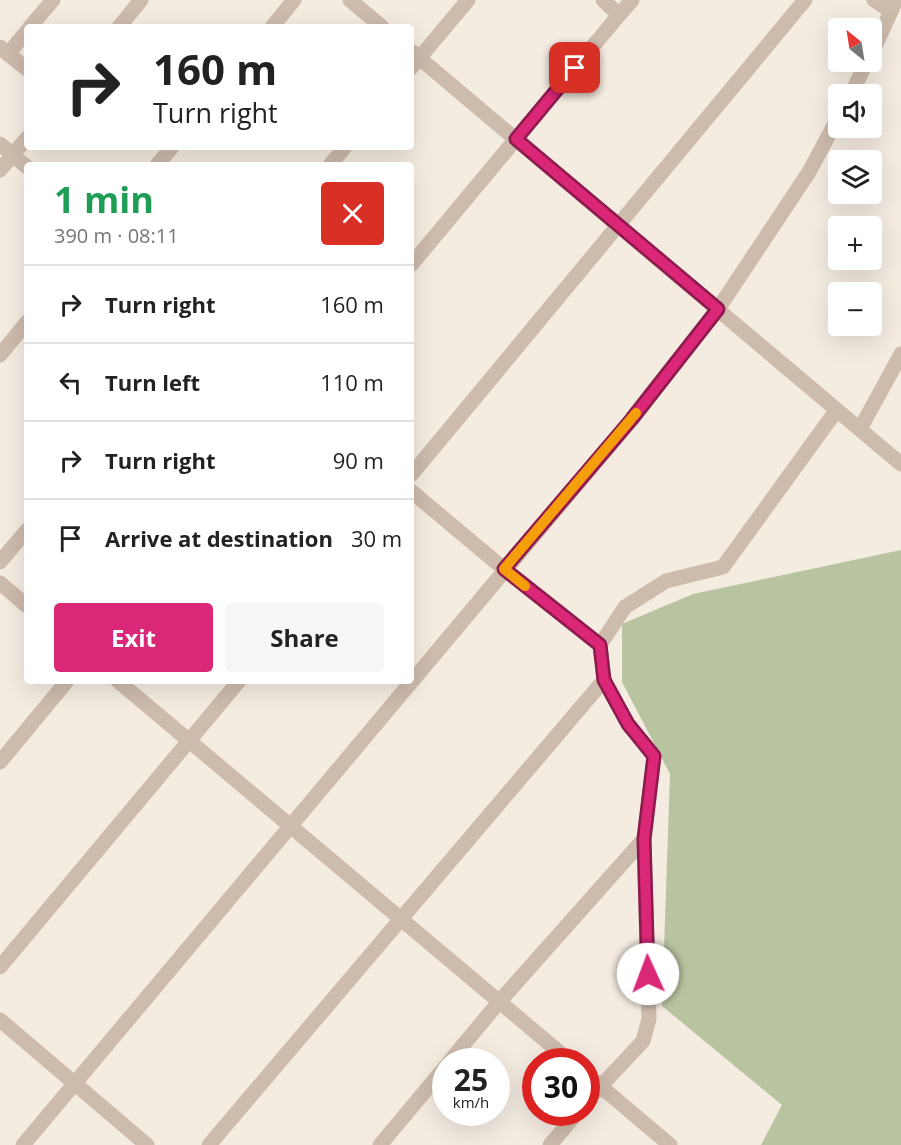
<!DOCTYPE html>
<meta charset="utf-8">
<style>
body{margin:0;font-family:"Open Sans",sans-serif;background:#f6f6f6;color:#222;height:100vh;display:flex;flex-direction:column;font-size:22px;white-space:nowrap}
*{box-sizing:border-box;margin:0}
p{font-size:20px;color:#767676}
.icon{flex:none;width:33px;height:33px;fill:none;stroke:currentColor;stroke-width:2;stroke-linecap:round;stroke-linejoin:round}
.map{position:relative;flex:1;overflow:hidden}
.panel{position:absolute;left:24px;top:162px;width:390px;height:522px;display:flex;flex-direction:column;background:#fff;border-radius:6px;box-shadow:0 6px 24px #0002}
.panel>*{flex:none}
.hud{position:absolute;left:24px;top:24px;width:390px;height:126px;border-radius:6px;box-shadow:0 6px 24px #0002;background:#fff;color:#222;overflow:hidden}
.needle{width:39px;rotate:330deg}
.fabs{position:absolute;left:828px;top:18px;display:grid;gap:12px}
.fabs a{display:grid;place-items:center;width:54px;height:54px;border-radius:6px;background:#fff;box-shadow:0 6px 24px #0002;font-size:30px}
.speed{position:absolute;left:432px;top:1048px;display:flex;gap:12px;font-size:30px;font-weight:700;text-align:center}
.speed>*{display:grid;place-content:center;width:78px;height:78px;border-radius:50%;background:#fff;box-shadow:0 6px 24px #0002;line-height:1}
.speed small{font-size:15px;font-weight:400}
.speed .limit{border:9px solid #d22;background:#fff;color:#111}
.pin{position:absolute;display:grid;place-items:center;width:51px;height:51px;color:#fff;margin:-26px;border-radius:12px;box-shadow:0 3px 9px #0006}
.me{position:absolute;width:66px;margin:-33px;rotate:358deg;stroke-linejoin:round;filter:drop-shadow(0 0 4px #0008)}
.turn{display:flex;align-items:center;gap:21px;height:126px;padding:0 30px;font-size:27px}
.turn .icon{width:78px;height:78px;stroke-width:2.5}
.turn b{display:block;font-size:42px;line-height:51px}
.round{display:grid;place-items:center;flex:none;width:63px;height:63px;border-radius:6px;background:#f6f6f6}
.summary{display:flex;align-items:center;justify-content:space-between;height:102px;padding:0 30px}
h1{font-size:36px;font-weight:700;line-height:45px;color:#1e9e55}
.button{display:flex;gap:12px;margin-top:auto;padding:12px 30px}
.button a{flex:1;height:69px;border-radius:6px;background:#db2777;color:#fff;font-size:24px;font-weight:700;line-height:69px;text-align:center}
.button a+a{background:#f6f6f6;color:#222}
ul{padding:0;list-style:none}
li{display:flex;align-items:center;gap:18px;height:78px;padding:0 30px;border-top:2px solid #e0e0e0}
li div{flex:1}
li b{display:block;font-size:22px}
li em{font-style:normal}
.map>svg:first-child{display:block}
.green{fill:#b8c4a0}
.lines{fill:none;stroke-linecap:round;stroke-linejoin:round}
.minor{stroke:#cdbbac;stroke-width:15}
.tertiary{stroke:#cdbbac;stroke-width:15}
.route-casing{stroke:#8e194d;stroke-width:15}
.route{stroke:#db2777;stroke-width:10}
.slow{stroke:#f59e0b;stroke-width:10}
</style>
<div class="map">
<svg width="901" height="1145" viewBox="0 0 901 1145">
<rect width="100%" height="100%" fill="#f4ebe1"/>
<!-- green -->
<path class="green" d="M901 550V1145H761L782 1105 662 1006 670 774 622 682V624L693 594Z"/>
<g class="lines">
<!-- minor -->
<path class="minor" d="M350 0 382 27
M603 0 619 15 632 0
M874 0 891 11
M30 27 53 0
M119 27 141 0
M272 27 294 0
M0 47 8 54 27 31
M411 51 901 464
M8 54 27 69
M411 68 468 0
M0 144 27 167
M157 165 172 147
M330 165 345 147
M0 170 27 138
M411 265 619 15
M0 355 27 322
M860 429 901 354
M411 475 805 0
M411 491 504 569 600 645
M0 562 27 530
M0 583 27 606
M118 681 571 1062
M0 762 67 681
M0 967 239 681
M0 1020 147 1145
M449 1062 499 1002 644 839
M586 1074 670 1145
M586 1102 643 1041 649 1019 644 839 654 756 628 724 604 680 600 645 625 607 666 581 723 567 836 411
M209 1145 604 680
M380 1145 446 1066
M550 1145 577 1113"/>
<!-- tertiary -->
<path class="tertiary" d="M872 53 896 0
M851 94 867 62
M23 1145 631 420 718 309 809 172 838 118"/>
</g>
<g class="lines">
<defs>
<path id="route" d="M575 68 516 139 718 309 631 420 504 569 600 645 604 680 628 724 654 756 644 839 648 974"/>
</defs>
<!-- route casing -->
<use href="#route" class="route-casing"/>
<!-- route -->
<use href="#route" class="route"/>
<!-- slow -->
<path class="slow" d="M525 586 504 569 636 413"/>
</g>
</svg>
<div class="fabs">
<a><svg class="needle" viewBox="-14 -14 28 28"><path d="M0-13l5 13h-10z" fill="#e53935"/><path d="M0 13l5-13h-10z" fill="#767676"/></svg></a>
<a><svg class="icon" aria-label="sound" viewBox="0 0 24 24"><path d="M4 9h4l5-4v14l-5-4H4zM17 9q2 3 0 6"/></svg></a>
<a><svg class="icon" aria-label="layers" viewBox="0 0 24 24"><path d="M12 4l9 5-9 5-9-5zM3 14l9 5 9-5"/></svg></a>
<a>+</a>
<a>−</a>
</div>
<div class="speed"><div>25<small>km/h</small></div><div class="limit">30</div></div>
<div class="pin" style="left:575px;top:68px;background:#d93025"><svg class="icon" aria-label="arrive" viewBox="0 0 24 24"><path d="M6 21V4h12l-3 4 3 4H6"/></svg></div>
<svg class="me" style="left:648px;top:974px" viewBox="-20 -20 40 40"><circle r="19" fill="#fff"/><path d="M0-13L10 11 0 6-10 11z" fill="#db2777"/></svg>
<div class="hud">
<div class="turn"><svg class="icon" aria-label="right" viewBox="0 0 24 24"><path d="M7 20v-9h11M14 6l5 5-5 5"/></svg><div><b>160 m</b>Turn right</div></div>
</div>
<section class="panel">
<div class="summary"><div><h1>1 min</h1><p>390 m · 08:11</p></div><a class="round" style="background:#d93025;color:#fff"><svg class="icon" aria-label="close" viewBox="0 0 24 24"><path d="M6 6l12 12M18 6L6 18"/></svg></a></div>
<ul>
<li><svg class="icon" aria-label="right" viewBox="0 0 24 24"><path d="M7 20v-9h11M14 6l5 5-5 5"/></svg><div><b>Turn right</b></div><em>160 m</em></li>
<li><svg class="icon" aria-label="left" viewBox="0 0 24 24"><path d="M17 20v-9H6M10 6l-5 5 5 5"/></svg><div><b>Turn left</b></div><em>110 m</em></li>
<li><svg class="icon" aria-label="right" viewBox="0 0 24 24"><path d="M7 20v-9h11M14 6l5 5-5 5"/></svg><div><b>Turn right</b></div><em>90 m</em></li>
<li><svg class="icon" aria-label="arrive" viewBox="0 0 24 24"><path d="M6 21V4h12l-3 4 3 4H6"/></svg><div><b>Arrive at destination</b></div><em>30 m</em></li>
</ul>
<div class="button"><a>Exit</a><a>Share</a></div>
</section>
</div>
